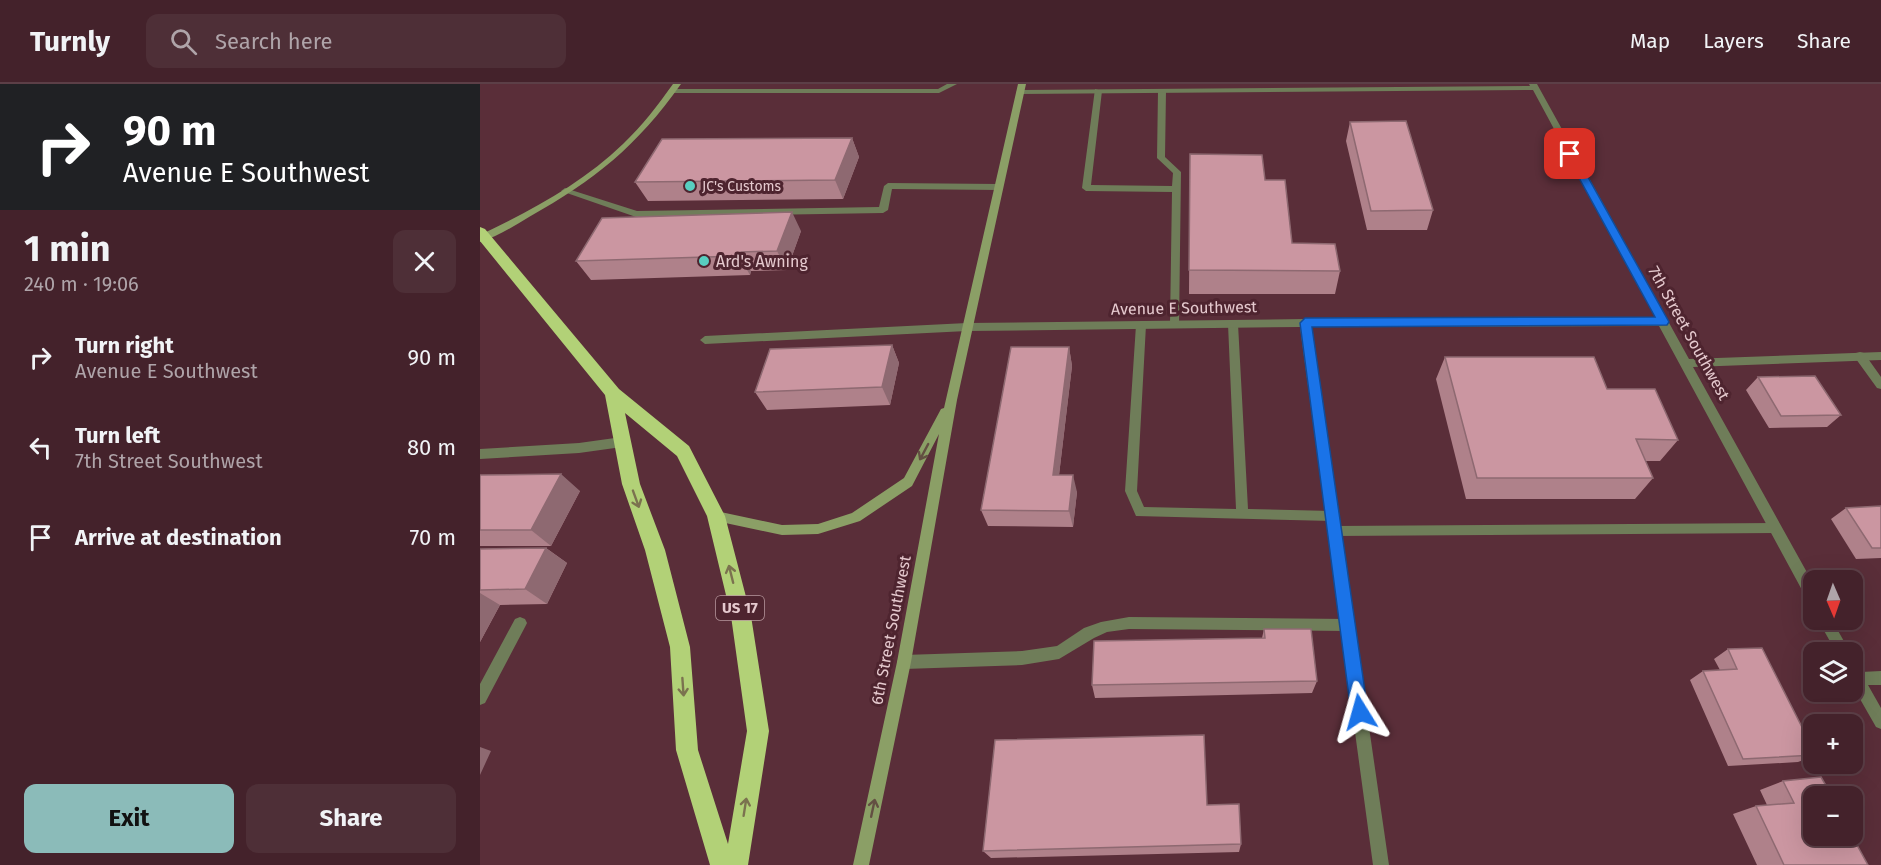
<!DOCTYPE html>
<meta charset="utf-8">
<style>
body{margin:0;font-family:"Fira Sans",sans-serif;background:#4e2f37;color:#f1f3f6;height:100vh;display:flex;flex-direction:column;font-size:22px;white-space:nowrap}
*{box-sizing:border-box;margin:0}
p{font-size:20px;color:#afa4a9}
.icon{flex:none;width:33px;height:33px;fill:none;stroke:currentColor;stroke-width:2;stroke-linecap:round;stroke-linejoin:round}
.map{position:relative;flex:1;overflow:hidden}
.side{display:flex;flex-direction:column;background:#44222b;width:480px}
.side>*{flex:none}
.banner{background:#202124;color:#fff;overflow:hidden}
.needle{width:39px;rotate:178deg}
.controls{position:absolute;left:1323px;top:486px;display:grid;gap:12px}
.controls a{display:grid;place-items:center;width:60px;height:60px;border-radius:12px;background:#44222b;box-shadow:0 6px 24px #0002,0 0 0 2px #5c3f47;font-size:30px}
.pin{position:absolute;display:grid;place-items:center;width:51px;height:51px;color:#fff;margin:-26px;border-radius:12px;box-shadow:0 3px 9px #0006}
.me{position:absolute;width:66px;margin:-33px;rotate:352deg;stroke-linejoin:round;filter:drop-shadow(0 0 4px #0008)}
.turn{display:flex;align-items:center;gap:21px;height:126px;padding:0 24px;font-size:27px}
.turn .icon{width:78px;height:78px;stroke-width:2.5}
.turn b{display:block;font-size:42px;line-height:51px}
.round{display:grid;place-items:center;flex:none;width:63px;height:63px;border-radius:12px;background:#4e2f37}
.overview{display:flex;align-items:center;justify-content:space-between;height:102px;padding:0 24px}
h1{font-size:36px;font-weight:700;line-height:45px}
.action{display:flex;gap:12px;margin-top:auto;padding:12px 24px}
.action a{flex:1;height:69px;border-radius:12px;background:#8bbbb9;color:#111;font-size:24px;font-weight:700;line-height:69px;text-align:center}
.action a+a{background:#4e2f37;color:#f1f3f6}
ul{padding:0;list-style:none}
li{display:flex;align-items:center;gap:18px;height:90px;padding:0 24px}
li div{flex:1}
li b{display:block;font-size:22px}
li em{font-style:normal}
header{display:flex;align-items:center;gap:36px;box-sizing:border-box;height:84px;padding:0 30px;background:#44222b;border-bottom:2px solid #5c3f47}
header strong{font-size:28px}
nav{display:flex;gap:33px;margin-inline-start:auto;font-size:21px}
.search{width:420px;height:54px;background:#4e2f37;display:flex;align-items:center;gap:15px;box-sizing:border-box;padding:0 21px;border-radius:12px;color:#afa4a9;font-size:22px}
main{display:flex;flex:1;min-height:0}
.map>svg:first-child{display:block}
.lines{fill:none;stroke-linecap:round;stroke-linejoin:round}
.lane{fill:#6f7d59;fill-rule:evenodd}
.street{fill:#6f7d59;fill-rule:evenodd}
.secondary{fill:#8b9f66;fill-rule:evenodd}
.highway{fill:#b2d177;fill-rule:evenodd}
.wall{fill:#af818a}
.shaded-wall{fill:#8e6971}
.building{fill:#cb96a1;stroke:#8e6971;stroke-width:1.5}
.oneway{stroke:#634f42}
.oneway2{stroke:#7b724f}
.route{fill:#1a73e8;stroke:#114b97;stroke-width:1.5}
.poi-dot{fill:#58cec0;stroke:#4e242f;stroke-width:2}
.labels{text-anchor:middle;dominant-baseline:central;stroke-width:6;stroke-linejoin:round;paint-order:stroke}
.far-poi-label{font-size:14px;fill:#e5c9ce;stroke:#4e242f;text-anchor:start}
.shield{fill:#4e242f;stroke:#b8989e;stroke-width:1.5}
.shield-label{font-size:15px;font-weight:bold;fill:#e5c9ce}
.poi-label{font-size:16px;fill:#e5c9ce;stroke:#4e242f;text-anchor:start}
.street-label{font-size:16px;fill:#e5c9ce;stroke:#4e242f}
</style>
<header>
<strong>Turnly</strong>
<div class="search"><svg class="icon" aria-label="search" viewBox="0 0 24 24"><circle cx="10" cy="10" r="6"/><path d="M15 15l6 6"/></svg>Search here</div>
<nav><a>Map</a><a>Layers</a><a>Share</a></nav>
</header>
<main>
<section class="side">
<div class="banner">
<div class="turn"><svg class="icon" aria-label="right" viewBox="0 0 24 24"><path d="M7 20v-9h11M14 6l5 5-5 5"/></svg><div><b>90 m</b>Avenue E Southwest</div></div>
</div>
<div class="overview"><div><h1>1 min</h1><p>240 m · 19:06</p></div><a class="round"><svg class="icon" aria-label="close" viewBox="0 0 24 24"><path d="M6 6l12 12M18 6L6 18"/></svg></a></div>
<ul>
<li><svg class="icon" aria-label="right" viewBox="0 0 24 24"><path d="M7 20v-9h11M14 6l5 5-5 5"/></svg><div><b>Turn right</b><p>Avenue E Southwest</p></div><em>90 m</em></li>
<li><svg class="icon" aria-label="left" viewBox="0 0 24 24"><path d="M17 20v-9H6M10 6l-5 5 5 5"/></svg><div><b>Turn left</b><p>7th Street Southwest</p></div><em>80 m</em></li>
<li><svg class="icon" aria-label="arrive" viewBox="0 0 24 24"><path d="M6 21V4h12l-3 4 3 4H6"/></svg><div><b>Arrive at destination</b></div><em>70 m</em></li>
</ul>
<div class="action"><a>Exit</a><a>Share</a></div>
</section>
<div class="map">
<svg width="1401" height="781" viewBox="0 0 1401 781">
<rect width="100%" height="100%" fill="#5a2e39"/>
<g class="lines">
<!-- lane -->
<path class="lane" d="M467 0H477L459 9H192L188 7 192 5H458Z
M615 5 622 7 611 101 692 102 693 89 677 74 678 7 682 5 686 7 685 73 701 88 699 243 695 244 690 240 692 108 606 107 602 104Z
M408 99 519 100 523 103 519 106 412 105 408 126 403 129 156 133 81 107 85 104 88 105 157 127 399 123 404 102Z
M753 236 758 240 768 425 852 427 856 428 858 432 856 436 852 437 656 432 645 407 656 241 661 237 666 241 657 407 664 423 756 425 748 240Z
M1380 268 1384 269 1401 293V305L1397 304 1376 275 1375 272 1376 269Z
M142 353 146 355 148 358 146 361 142 363 99 369 0 375V365L99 359Z
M1295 439 1299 440 1301 444 1299 448 1295 449 854 452 850 451 848 447 850 443 854 442Z
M40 533 45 535 47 539 45 543 5 619 0 621V600L35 535Z
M649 533 868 535 873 537 875 541 873 545 868 547 649 545 627 548 614 554 579 575 542 581 424 585 419 583 417 578 419 573 424 571 542 567 577 562 604 544 621 538Z"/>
<!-- street -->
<path class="street" d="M1049 0H1057L1209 275 1401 268V276L1213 283 1334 501V521L1329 519 1179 242 831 243 909 781H893L820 243 487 247 225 260 220 256 225 252 487 239 825 235 1176 234 1053 6 540 10 536 8 540 6 1050 2Z
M1338 536H1352L1370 568H1356Z
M1372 579 1377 581 1381 588 1401 587V601H1388L1401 624V645L1396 643 1372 601Z"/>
<!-- secondary -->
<path class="secondary" d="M193 0H201C157 62 115 96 49 133 34 142 17 153 0 158V151C50 127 103 99 143 60 162 42 178 21 193 0Z
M538 0H546L477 316 431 578 389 781H373L417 578 459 350 432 402 380 437 338 450 302 451 236 437 232 436 230 432 232 428 236 427 302 441 338 440 372 429 424 394 461 325 464 324Z"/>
<!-- highway -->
<path class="highway" d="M0 143 5 145 139 305 209 362 245 432 271 532 289 647 268 781H230L196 666 190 563 165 466 142 400 125 311 0 157ZM145 329 197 372 227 432 251 532 267 647 248 760 218 666 210 563 185 466 160 400Z"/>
</g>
<!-- wall -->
<path class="wall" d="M870 38 953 126 947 146H887L866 57Z
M372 54 379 73 363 115 168 117 155 98Z
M710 70 785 96 812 159 860 187 855 210H709Z
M321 147 307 186 271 187 270 191 111 196 96 177Z
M412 261 419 279 410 321 287 326 275 308Z
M589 263 592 282 579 391 597 408 593 443 508 442 501 426Z
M965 273 1127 305 1198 356 1180 377H1165L1173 394 1155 415H986L956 295Z
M1278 293 1361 331 1347 343 1289 344 1266 306Z
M0 391 100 407 71 462H0Z
M1401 422V474L1376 475 1351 435 1366 424Z
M66 464 87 479 67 520 20 521 0 558V465Z
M784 545 837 597 832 609 615 614 612 601 782 554Z
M1248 565 1334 667V672L1318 678 1248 682 1210 596 1223 587 1240 586 1234 575Z
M1303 697 1388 781H1277L1253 730 1276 722 1287 721 1280 706Z
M727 721 761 760 759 768 511 774 503 767Z"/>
<!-- shaded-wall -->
<path class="shaded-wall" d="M372 54 379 73 363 115 355 96Z
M312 128 321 147 307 186 297 167Z
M261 168 271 187 270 191 259 172Z
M412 261 419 279 410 321 402 303Z
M589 263 592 282 577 408 573 391Z
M81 390 100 407 71 462 51 446Z
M593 391 597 408 593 443 589 427Z
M66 464 87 479 67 520 45 505Z
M0 509 20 521 0 558Z
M0 663 11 667 0 691Z"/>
<!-- building -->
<path class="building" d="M926 37 953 126 891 127 870 38Z
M372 54 355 96 155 98 182 55Z
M710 70 782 71 785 96H805L812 159 855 160 860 187 709 186Z
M312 128 297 167 261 168 259 172 96 177 122 134Z
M412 261 402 303 275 308 290 265Z
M531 263H589L573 391H593L589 427 501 426Z
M965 273H1114L1127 305H1175L1198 356 1156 355 1173 394H997Z
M1335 292 1361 331 1301 332 1278 293Z
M81 390 51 446H0V391Z
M1401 422V464H1392L1366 424Z
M66 464 45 505 0 506V465Z
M784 545H831L837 597 612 601 614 557 785 554Z
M1282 564 1334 667V671L1263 675 1223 587 1257 585 1248 565Z
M724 651 727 721 759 720 761 760 503 767 515 656Z
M1341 693 1352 712H1334V752H1372L1388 781H1304L1276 722 1314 719 1303 697Z"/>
<!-- one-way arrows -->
<defs><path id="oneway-shaft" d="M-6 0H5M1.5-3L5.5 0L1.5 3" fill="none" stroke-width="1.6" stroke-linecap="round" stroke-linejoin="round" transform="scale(1.5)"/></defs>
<g class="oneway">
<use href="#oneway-shaft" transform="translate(444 368) rotate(118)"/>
<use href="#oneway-shaft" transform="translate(393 724) rotate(-78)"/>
</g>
<g class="oneway2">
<use href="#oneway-shaft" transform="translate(156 415) rotate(70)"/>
<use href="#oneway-shaft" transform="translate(251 490) rotate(-104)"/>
<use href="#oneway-shaft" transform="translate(203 603) rotate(86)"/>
<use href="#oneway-shaft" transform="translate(265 723) rotate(-81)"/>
</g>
<!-- route -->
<path class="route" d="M1087 68 1095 70 1189 238 1187 241 832 243 888 628 886 634 880 636 874 634 871 628 820 239 825 234 1175 233 1086 70Z"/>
<!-- markers -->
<g class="poi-dot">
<circle cx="210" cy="102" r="6"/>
<circle cx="224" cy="177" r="6"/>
</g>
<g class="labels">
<!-- far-poi labels -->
<g class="far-poi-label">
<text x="222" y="102">JC's Customs</text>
</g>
<!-- shield labels -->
<rect class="shield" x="236" y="512" width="48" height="24" rx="4.5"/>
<g class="shield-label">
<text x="260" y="524">US 17</text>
</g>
<!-- poi labels -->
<g class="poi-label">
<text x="236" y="177">Ard's Awning</text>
</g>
<!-- street labels -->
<g class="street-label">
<text transform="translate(704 224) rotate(-1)">Avenue E Southwest</text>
<text transform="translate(1209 249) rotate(61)">7th Street Southwest</text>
<text transform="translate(411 546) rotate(-79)">6th Street Southwest</text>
</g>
</g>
</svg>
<div class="controls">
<a><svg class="needle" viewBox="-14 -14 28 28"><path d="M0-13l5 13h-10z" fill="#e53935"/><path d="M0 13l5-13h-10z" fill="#afa4a9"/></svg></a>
<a><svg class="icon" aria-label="layers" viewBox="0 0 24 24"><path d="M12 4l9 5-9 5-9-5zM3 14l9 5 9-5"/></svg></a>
<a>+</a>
<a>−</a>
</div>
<div class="pin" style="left:1090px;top:70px;background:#d93025"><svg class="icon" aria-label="arrive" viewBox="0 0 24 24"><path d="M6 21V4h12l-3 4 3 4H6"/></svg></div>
<svg class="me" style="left:880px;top:628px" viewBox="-20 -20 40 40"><path d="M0-17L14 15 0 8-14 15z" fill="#1a73e8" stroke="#fff" stroke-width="4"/></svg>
</div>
</main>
